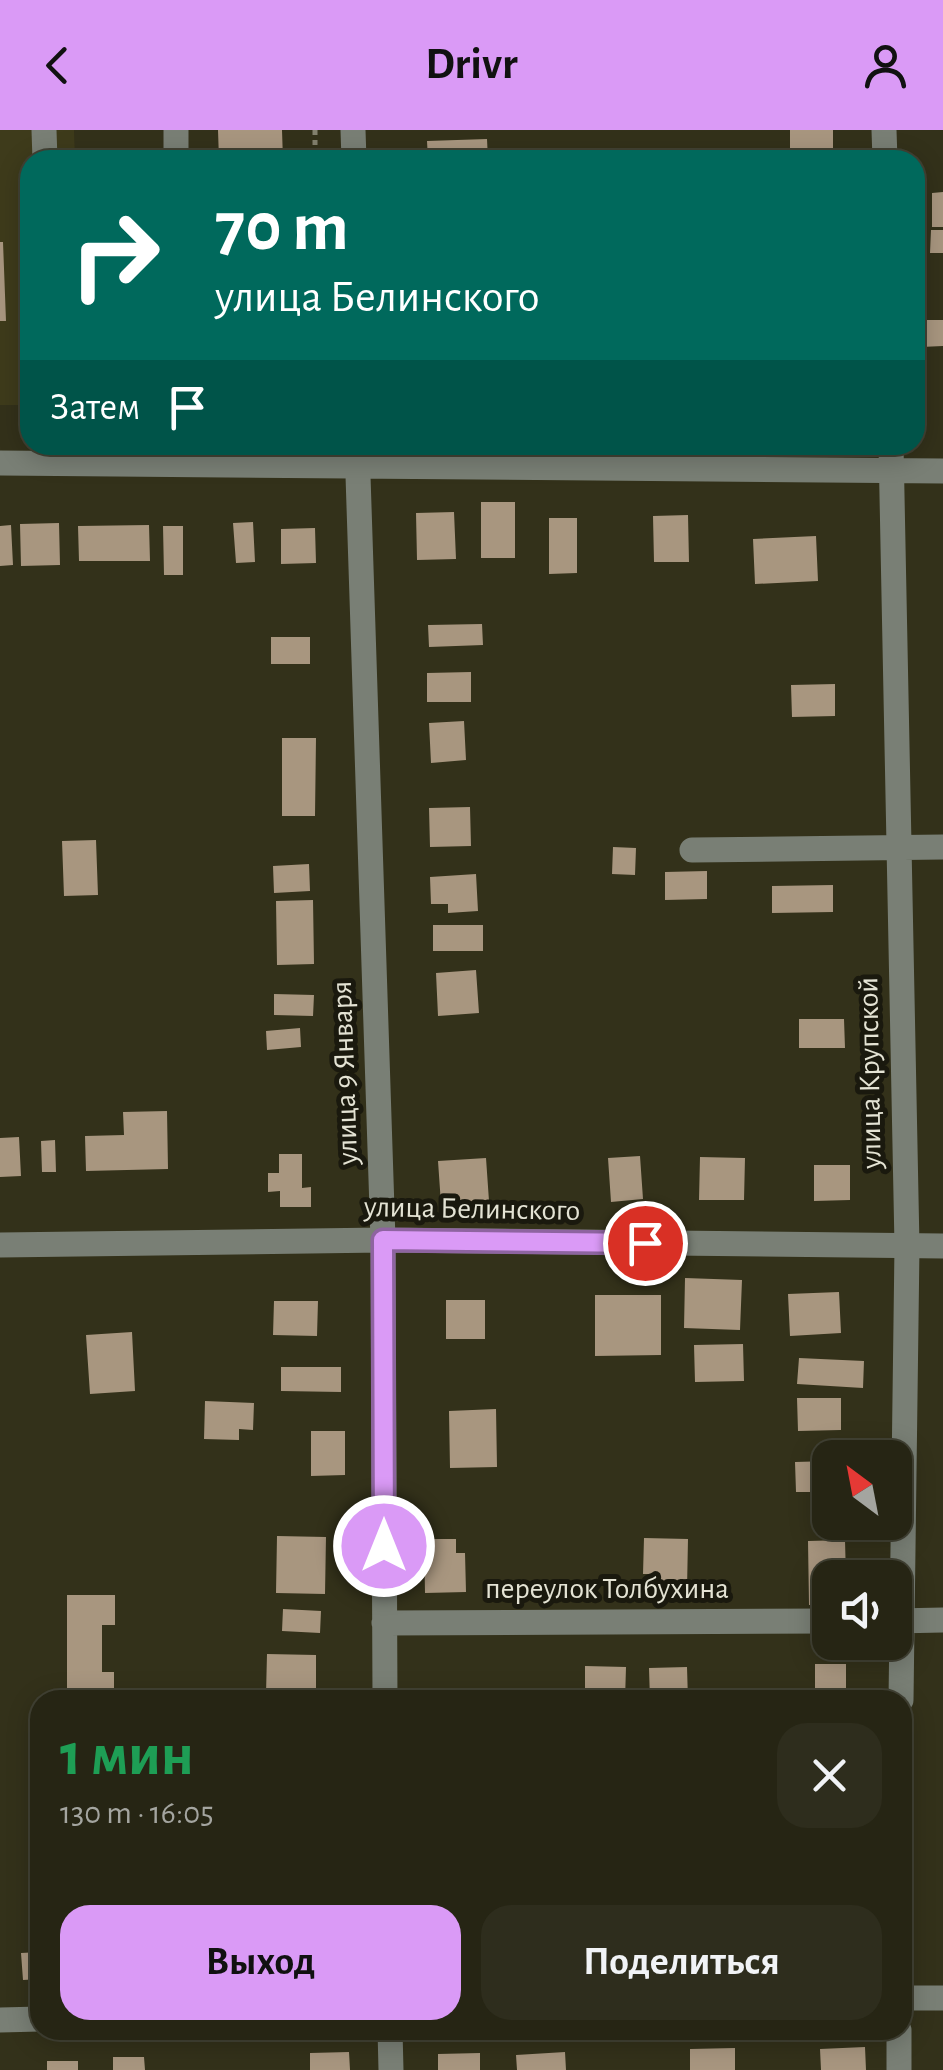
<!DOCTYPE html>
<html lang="ru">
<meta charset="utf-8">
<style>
body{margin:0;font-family:"Alegreya Sans",sans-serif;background:#2e2d1d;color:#f1f3f6;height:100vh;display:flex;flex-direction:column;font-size:38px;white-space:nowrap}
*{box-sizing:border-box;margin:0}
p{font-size:32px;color:#a4a5a0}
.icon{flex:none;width:55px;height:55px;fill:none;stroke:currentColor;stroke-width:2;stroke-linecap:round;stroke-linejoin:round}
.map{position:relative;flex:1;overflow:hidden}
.details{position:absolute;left:30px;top:1560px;width:882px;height:350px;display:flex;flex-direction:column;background:#262514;border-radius:30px;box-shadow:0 5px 25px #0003,0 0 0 2px #424234}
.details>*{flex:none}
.top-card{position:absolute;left:20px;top:20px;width:905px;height:305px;border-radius:30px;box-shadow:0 5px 25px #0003,0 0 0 2px #424234;background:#00695c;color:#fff;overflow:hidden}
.needle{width:65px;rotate:328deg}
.tools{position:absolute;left:812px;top:1310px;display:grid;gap:20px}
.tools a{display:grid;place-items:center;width:100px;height:100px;border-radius:20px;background:#262514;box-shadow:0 5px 25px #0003,0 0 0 2px #424234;font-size:50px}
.pin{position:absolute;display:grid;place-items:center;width:85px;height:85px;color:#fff;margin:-42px;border:5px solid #fff;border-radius:50%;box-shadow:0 2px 10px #0007}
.me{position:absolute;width:110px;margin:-55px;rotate:0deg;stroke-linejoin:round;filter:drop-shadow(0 0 8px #0008)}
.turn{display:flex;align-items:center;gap:35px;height:210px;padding:0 30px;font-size:45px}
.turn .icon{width:130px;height:130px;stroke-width:2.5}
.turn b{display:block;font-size:70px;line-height:85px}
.then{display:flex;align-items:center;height:95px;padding:0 30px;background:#0003;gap:20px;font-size:38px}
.round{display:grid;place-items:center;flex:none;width:105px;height:105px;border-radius:30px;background:#2e2d1d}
.headline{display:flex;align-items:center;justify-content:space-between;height:170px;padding:0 30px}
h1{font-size:60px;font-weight:700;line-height:75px;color:#1e9e55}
.action{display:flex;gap:20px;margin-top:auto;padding:20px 30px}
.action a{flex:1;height:115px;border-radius:30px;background:#da9af6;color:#111;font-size:40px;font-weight:700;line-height:115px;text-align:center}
.action a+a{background:#2e2d1d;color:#f1f3f6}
header{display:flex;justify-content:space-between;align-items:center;height:130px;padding:0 30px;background:#da9af6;color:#111;font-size:45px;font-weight:700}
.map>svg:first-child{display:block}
.built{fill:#3e3b1b}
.building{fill:#a8967f}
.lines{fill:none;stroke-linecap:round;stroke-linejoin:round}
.path{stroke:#83816e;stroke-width:5;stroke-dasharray:5 5;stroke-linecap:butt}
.minor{stroke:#797f75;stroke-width:25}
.route-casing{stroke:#8e64a0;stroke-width:25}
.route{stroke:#da9af6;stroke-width:18}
.labels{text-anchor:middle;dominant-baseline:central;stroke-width:10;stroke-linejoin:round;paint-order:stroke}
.street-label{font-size:30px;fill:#e4e3d4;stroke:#1a190e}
</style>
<header><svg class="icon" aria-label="back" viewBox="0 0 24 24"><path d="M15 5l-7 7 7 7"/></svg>Drivr<svg class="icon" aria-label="person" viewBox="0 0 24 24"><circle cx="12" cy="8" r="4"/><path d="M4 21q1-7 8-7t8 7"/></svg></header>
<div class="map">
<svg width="943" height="1940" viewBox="0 0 943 1940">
<rect width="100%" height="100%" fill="#33311a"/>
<!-- built -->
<path class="built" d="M0 0H74L75 30H30V275H0Z"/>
<!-- building -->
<path class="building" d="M218 0H282L283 30H219Z
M790 0H833V25H790Z
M487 9 488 30H428L427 11Z
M943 62V97H932V63Z
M931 100H943V123H930Z
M0 112H3L6 191H0Z
M920 190H943V216L921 217Z
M481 372H515V428H481Z
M454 382 456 429 417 430 416 383Z
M688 385 689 432H654L653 386Z
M549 388H577V443L549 444Z
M253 392 255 432 236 433 233 393Z
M59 393 60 435 21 436 20 394Z
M11 395 13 435 0 436V396Z
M149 395 150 431H79L78 396Z
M163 396H183V445H164Z
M315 398 316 433 281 434V399Z
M816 406 818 451 755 454 753 409Z
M482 494 483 515 429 517 428 495Z
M271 507H310V534H271Z
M471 542V572H427V543Z
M835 554V586L792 587 791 555Z
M464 591 466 630 431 633 429 593Z
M282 608H316L315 686H282Z
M470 677 471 716 430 717 429 678Z
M96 710 98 765 64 766 62 711Z
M613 717 636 718 635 745 612 744Z
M309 734 310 761 274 763 273 736Z
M707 741V769L665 770V742Z
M476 744 478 781 448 783V774H431L430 747Z
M833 755V782L772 783V756Z
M313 770 314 834 277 835 276 771Z
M433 795H483V821H433Z
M476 840 479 883 438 886 436 843Z
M274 864 314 865 313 886 274 885Z
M799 889H844L845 918H799Z
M300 898 301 917 267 920 266 901Z
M167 981 168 1039 86 1041 85 1006 124 1005 123 982Z
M19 1007 21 1046 0 1047V1008Z
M55 1010 56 1042H42L41 1011Z
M279 1024H302V1058L311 1057V1077H280V1061L268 1062V1043H279Z
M640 1026 643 1069 611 1072 608 1028Z
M700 1027 745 1028 744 1070H699Z
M486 1028 489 1071 441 1074 438 1031Z
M814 1035H850V1070L814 1071Z
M685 1148 742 1150 740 1200 684 1198Z
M839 1162 841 1203 790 1206 788 1164Z
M595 1165H661V1225L595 1226Z
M446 1170H485V1209H446Z
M274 1171H318L317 1206 273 1205Z
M132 1202 135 1261 90 1264 86 1205Z
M743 1214 744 1251 695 1252 694 1215Z
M799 1228 864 1231 863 1258 797 1254Z
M281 1237H341V1262L281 1261Z
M797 1268H841V1300L798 1301Z
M205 1271 254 1273 253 1300 239 1299V1310L204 1309Z
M496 1279 497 1337 450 1338 449 1281Z
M311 1301H345V1345L311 1346Z
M830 1331V1362H796L795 1332Z
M277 1406 326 1407 325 1464 276 1463Z
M644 1408 688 1409 687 1459 653 1458 654 1444H643Z
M424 1409H456V1423H465L466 1462 425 1463Z
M845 1410 846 1448H830V1475H809L808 1411Z
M67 1465H115V1495H102V1542H114V1566H67Z
M283 1479 321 1481 320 1503 282 1501Z
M267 1524 316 1525V1564H266Z
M815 1534H846V1570H815Z
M585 1536 626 1537 625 1570H585Z
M687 1537 688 1570H650L649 1538Z
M40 1822V1849L23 1850 21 1823Z
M865 1917 866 1940H821L820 1919Z
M735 1918V1940H690V1919Z
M349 1922 350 1940H310V1923Z
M565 1922 566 1940H517L516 1925Z
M480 1923V1940H438V1924Z
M113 1927H144L145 1940H113Z
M47 1931H78V1940H47Z"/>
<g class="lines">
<!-- path -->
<path class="path" d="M315 0V30"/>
<!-- minor -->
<path class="minor" d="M44 0 45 30
M176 0V30
M353 0 354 30
M884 0 885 30
M357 315 383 1110 385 1570
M891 315 907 1116 901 1570
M0 333 943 341
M692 720 943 717
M0 1115 383 1110 943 1116
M895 1491 943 1490
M384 1493 830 1491
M902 1868H943
M0 1890 40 1889
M390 1900 391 1940
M899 1940V1900"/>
</g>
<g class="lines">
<defs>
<path id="route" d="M384 1416 383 1110 645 1113"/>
</defs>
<!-- route casing -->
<use href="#route" class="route-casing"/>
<!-- route -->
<use href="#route" class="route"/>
</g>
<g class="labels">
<!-- street labels -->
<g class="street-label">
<text transform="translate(345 943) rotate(-92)">улица 9 Января</text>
<text transform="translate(870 943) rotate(-91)">улица Крупской</text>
<text transform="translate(472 1079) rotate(1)">улица Белинского</text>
<text x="607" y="1459">переулок Толбухина</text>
</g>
</g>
</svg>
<div class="tools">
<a><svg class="needle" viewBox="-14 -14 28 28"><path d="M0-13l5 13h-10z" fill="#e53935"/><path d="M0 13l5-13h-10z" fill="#a4a5a0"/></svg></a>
<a><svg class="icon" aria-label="sound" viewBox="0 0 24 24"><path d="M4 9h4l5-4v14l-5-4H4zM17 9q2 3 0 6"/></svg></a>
</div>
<div class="pin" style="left:645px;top:1113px;background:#d93025"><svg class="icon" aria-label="arrive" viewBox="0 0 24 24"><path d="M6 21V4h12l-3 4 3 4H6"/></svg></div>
<svg class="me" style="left:384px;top:1416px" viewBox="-20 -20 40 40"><circle r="17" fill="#da9af6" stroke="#fff" stroke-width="3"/><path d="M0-11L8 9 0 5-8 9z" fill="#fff"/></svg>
<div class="top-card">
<div class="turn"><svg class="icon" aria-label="right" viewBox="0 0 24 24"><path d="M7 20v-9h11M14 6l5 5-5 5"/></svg><div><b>70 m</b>улица Белинского</div></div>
<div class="then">Затем<svg class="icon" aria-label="arrive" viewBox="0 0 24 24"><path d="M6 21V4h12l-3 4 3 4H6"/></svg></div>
</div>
<section class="details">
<div class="headline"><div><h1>1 мин</h1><p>130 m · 16:05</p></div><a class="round"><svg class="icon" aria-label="close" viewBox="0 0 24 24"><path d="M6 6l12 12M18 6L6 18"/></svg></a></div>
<div class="action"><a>Выход</a><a>Поделиться</a></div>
</section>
</div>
